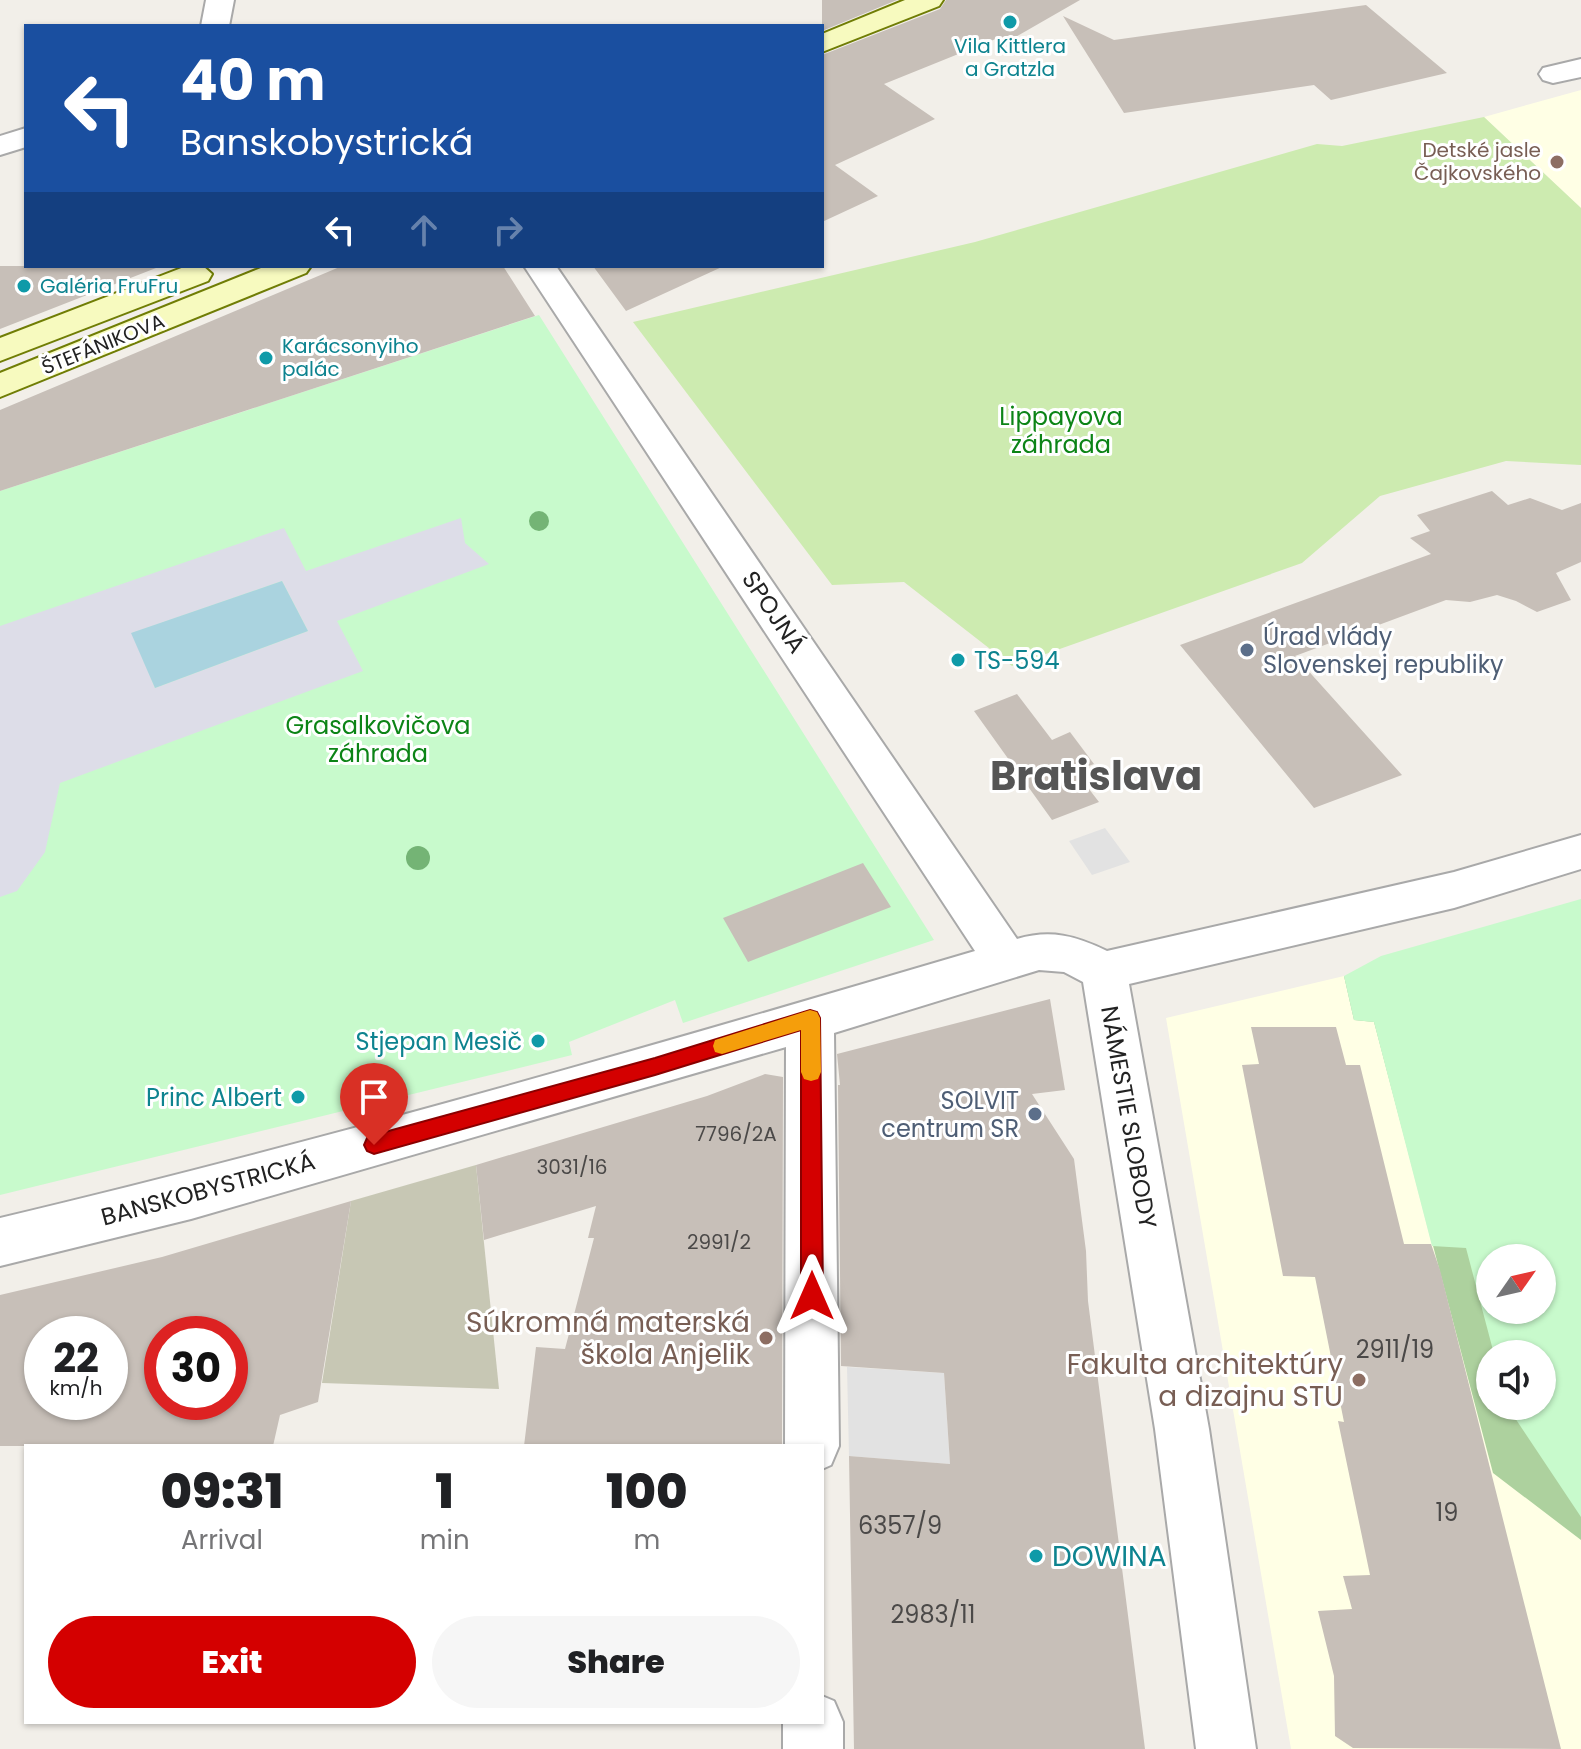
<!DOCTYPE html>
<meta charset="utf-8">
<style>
body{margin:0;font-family:Poppins,sans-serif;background:#f6f6f6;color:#202124;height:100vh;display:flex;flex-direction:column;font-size:30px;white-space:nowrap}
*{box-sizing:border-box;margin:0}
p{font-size:26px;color:#757577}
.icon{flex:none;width:44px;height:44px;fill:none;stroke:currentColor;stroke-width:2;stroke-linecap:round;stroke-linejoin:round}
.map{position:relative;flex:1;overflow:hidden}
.side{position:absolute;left:24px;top:1444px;width:800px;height:280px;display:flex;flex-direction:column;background:#fff;border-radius:0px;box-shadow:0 2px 6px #0004}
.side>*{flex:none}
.guide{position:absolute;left:24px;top:24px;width:800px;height:244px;border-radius:0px;box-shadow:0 2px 6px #0004;background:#1a4fa0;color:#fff;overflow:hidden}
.needle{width:52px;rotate:56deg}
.fabs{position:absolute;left:1476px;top:1244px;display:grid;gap:16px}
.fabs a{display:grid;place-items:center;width:80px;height:80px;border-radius:50%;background:#fff;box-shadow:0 2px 6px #0004;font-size:40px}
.speed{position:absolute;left:24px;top:1316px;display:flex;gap:16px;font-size:40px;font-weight:700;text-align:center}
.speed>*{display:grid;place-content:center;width:104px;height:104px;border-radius:50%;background:#fff;box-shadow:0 2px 6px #0004;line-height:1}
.speed small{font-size:20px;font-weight:400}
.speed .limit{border:12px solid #d22;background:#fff;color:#111}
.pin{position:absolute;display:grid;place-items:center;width:68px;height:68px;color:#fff;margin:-82px -34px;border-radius:50% 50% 50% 0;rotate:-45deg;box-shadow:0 0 8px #0007}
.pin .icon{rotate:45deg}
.me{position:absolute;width:88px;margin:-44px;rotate:0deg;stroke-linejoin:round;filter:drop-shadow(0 0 6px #0008)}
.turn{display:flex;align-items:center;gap:28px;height:168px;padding:0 24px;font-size:36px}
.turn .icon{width:104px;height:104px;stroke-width:2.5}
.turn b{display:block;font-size:56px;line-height:68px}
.lanes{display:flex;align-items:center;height:76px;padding:0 24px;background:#0003;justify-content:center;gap:40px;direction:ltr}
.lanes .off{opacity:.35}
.eta{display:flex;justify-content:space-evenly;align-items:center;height:136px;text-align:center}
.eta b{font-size:48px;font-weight:800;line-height:56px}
.button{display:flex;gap:16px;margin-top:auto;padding:16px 24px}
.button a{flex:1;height:92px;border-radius:48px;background:#d40000;color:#fff;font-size:32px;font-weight:800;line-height:92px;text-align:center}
.button a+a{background:#f6f6f6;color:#202124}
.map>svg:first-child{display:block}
.education{fill:#ffffe5}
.construction{fill:#c7c7b4}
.grass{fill:#cdebb0}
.forest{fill:#add19e;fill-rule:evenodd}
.park{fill:#c8facc;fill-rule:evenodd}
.parking{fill:#e2e2e2}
.plaza{fill:#dddde8;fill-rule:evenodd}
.water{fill:#aad3df}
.building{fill:#c7bfb8;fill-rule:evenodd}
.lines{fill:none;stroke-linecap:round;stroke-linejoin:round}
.street-casing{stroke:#a9a9a9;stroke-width:4}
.secondary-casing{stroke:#707d05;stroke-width:4}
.street{fill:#fff;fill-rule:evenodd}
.secondary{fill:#f7fabf;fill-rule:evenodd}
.tree{fill:#74b475}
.route{fill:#d40000;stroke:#8a0000;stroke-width:2}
.slow{fill:#f59e0b}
.culture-dot{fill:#0f9aa8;stroke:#fff;stroke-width:3}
.education-dot{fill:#8d6e63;stroke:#fff;stroke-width:3}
.service-dot{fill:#5c6f8a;stroke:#fff;stroke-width:3}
.labels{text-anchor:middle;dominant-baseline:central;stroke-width:6;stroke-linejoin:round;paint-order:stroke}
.far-culture-label{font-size:20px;fill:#0d838f;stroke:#fff;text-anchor:start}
.far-education-label{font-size:20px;fill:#785e54;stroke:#fff;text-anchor:end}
.far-street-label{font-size:20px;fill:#222;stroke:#fff}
.number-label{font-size:20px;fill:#4b4948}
.park-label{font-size:24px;fill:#0c8416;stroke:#fff}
.street-label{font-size:24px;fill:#222;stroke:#fff}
.service-label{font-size:24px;fill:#4e5e75;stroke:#fff;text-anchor:start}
.culture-label{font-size:24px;fill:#0d838f;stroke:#fff;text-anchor:end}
.near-number-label{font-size:24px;fill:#4b4948}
.near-education-label{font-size:28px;fill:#785e54;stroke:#fff;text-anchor:end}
.near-culture-label{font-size:28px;fill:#0d838f;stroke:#fff;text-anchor:start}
.town-label{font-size:40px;font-weight:bold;fill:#555;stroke:#fff}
</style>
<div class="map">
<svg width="1581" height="1749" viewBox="0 0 1581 1749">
<rect width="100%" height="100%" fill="#f2efe9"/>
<!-- education -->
<path class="education" d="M1581 90V208L1484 117Z
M1344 976 1354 1020 1374 1021 1432 1245 1466 1247 1490 1354V1406L1581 1517V1749H1291L1166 1018Z"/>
<!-- construction -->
<path class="construction" d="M476 1165 499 1389 322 1383 351 1201Z"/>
<!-- grass -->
<path class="grass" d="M1484 117 1581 208V465L1506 461 1380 496 1302 563 1012 666 904 582 832 585 633 322 975 242 1317 144 1342 146Z"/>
<!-- forest -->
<path class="forest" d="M1344 976 1564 1105 1581 1165V1540L1493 1473 1374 1022 1354 1020ZM1490 1258H1542V1310H1490ZM1490 1354H1542V1406H1490Z"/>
<!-- park -->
<path class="park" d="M539 315 934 940 683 1023 675 1000 569 1042 572 1055 0 1195V491Z
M1581 899V1517L1507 1406H1542V1354H1494L1466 1248 1432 1246 1374 1022 1354 1020 1344 976 1381 956ZM1490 1258H1542V1310H1490Z"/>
<!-- parking -->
<path class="parking" d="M1105 828 1130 862 1092 875 1069 841Z
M847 1367 944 1373 950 1464 849 1456Z"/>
<!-- plaza -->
<path class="plaza" d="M461 518 465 543 489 564 337 621 363 671 60 783 45 852 17 891 0 897V626L284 528 306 571ZM282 581 308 631 155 688 132 633Z"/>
<!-- water -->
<path class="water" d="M282 581 308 631 155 688 131 633Z"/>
<!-- building -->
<path class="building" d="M822 0H897L822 31Z
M946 0H1080L1007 42 998 38 884 84 935 119 835 165 878 196 822 222V55L940 9Z
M1366 5 1447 73 1331 100 1314 85 1124 113 1063 16 1114 40Z
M0 266H155L156 268 0 329Z
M342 266H503L535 316 0 491V410Z
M593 266H724L626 311Z
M1492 491 1508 505 1530 498 1562 510 1581 503V562L1556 573 1571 600 1537 612 1516 601 1497 595 1470 602 1446 600 1295 656 1402 775 1314 808 1180 645 1431 554 1410 538 1430 531 1417 515Z
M1017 694 1052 740 1070 732 1094 764 1075 771 1099 802 1052 820 974 711Z
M863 863 891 907 748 962 723 918Z
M1050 999 1065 1090 1032 1094 1074 1159 1086 1251 1088 1301 1145 1749H854L849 1456 950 1464 944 1373 841 1366 838 1085H840L837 1054Z
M1251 1027H1336L1346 1065H1360L1404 1244H1431L1440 1270 1561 1749 1353 1748 1335 1736 1334 1676 1318 1611 1352 1609 1343 1576 1370 1575 1338 1421 1344 1422 1315 1277 1283 1276 1242 1065 1259 1064Z
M765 1074 783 1077 782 1446H524L536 1347 565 1349 594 1238H588L596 1206 484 1240 476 1165 707 1096Z
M351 1201 318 1402 280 1415 273 1446H0V1295L162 1257ZM42 1334H110V1402H42ZM162 1334H230V1402H162Z"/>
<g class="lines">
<defs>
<path id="street" d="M206 0H234L229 26H201Z
M1581 59V77L1553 83 1543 80 1539 74 1543 68Z
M26 128V147L0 155V136Z
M524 266H556L1017 939C1051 929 1076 936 1107 951L1454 872 1581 835V869L1454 908 1129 984 1209 1429 1256 1749H1196L1155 1429 1083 982 1064 972 1039 970 834 1033 839 1446 831 1465 822 1469V1446H785L786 1047 191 1219 0 1266V1218C328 1140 653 1046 975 951Z
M822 1696 834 1701 843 1722V1749H783V1722H822Z"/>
<path id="secondary" d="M905 0H943L939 6 822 52V34Z
M203 266 212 274 208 281 0 361V338L184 267Z
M266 266H311L306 273 0 397V373Z"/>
</defs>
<!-- street casing -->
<use href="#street" class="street-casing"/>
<!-- secondary casing -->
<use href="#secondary" class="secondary-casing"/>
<!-- street -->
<use href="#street" class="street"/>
<!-- secondary -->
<use href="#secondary" class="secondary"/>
</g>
<!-- trees -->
<g class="tree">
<circle cx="539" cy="521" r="10"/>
<circle cx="418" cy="858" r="12"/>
</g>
<!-- route -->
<path class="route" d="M810 1010 817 1012 820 1018 823 1296 819 1304 812 1307 804 1304 801 1296V1030L655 1075 374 1154 367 1151 364 1145 367 1138 374 1135 655 1058Z"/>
<!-- slow -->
<path class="slow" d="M810 1010 817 1012 820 1018 821 1072 818 1079 811 1081 804 1079 801 1072V1030L722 1054 715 1052 713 1046 715 1040Z"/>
<!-- markers -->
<g class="culture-dot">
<circle cx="1010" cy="22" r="8"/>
<circle cx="24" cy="286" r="8"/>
<circle cx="266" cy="358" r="8"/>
<circle cx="958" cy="660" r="8"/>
<circle cx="538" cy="1041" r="8"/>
<circle cx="298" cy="1097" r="8"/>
<circle cx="1036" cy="1556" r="8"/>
</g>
<g class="education-dot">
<circle cx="1557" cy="162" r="8"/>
<circle cx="766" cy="1338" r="8"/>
<circle cx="1359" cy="1380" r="8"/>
</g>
<g class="service-dot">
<circle cx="1247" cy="650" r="8"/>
<circle cx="1035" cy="1114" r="8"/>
</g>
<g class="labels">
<!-- far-culture labels -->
<g class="far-culture-label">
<text x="1010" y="46" text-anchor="middle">Vila Kittlera<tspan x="1010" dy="23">a Gratzla</tspan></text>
<text x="40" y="286">Galéria FruFru</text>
<text x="282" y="346">Karácsonyiho<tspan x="282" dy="23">palác</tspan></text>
</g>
<!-- far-education labels -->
<g class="far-education-label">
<text x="1541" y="150">Detské jasle<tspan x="1541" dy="23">Čajkovského</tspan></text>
</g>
<!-- far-street labels -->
<g class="far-street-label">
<text transform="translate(103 344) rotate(-22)">ŠTEFÁNIKOVA</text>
</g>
<!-- number labels -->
<g class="number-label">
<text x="736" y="1134">7796/2A</text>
<text x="572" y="1167">3031/16</text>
<text x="719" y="1242">2991/2</text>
</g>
<!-- park labels -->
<g class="park-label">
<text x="1061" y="416">Lippayova<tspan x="1061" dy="28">záhrada</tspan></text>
<text x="378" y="725">Grasalkovičova<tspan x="378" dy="28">záhrada</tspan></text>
</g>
<!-- street labels -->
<g class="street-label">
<text transform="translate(774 612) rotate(56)">SPOJNÁ</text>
<text transform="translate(1129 1117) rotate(80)">NÁMESTIE SLOBODY</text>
<text transform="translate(208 1189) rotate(-15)">BANSKOBYSTRICKÁ</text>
</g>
<!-- service labels -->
<g class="service-label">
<text x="1263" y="636">Úrad vlády<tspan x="1263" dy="28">Slovenskej republiky</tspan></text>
<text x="1019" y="1100" text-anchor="end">SOLVIT<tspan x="1019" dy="28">centrum SR</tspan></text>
</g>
<!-- culture labels -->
<g class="culture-label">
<text x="974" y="660" text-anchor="start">TS-594</text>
<text x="522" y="1041">Stjepan Mesič</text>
<text x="282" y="1097">Princ Albert</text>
</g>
<!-- near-number labels -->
<g class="near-number-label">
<text x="1395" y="1349">2911/19</text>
<text x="1447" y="1512">19</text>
<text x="900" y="1525">6357/9</text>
<text x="933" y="1614">2983/11</text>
</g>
<!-- near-education labels -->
<g class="near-education-label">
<text x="750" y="1322">Súkromná materská<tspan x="750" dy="32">škola Anjelik</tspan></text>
<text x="1343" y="1364">Fakulta architektúry<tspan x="1343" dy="32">a dizajnu STU</tspan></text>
</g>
<!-- near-culture labels -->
<g class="near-culture-label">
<text x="1052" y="1556">DOWINA</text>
</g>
<!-- town labels -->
<g class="town-label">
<text x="1096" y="776">Bratislava</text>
</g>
</g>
</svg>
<div class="fabs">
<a><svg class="needle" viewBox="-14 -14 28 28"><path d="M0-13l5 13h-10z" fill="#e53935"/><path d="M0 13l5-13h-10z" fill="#757577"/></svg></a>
<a><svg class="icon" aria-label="sound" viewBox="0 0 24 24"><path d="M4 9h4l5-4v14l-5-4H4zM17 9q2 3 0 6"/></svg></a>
</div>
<div class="speed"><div>22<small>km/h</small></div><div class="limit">30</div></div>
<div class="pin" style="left:374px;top:1145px;background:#d93025"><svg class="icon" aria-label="arrive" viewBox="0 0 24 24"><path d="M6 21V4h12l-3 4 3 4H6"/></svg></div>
<svg class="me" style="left:812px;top:1296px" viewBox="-20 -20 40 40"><path d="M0-17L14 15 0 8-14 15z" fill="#d40000" stroke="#fff" stroke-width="4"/></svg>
<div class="guide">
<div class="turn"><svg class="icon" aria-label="left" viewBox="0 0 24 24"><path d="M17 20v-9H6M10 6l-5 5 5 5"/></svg><div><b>40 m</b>Banskobystrická</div></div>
<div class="lanes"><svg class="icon" aria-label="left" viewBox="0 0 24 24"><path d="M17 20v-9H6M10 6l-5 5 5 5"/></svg><svg class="icon off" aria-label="ahead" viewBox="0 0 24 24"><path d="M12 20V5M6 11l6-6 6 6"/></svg><svg class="icon off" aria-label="right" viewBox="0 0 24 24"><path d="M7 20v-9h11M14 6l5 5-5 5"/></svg></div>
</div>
<section class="side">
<div class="eta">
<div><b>09:31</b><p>Arrival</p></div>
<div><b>1</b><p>min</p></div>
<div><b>100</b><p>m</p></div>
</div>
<div class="button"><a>Exit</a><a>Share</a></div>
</section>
</div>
